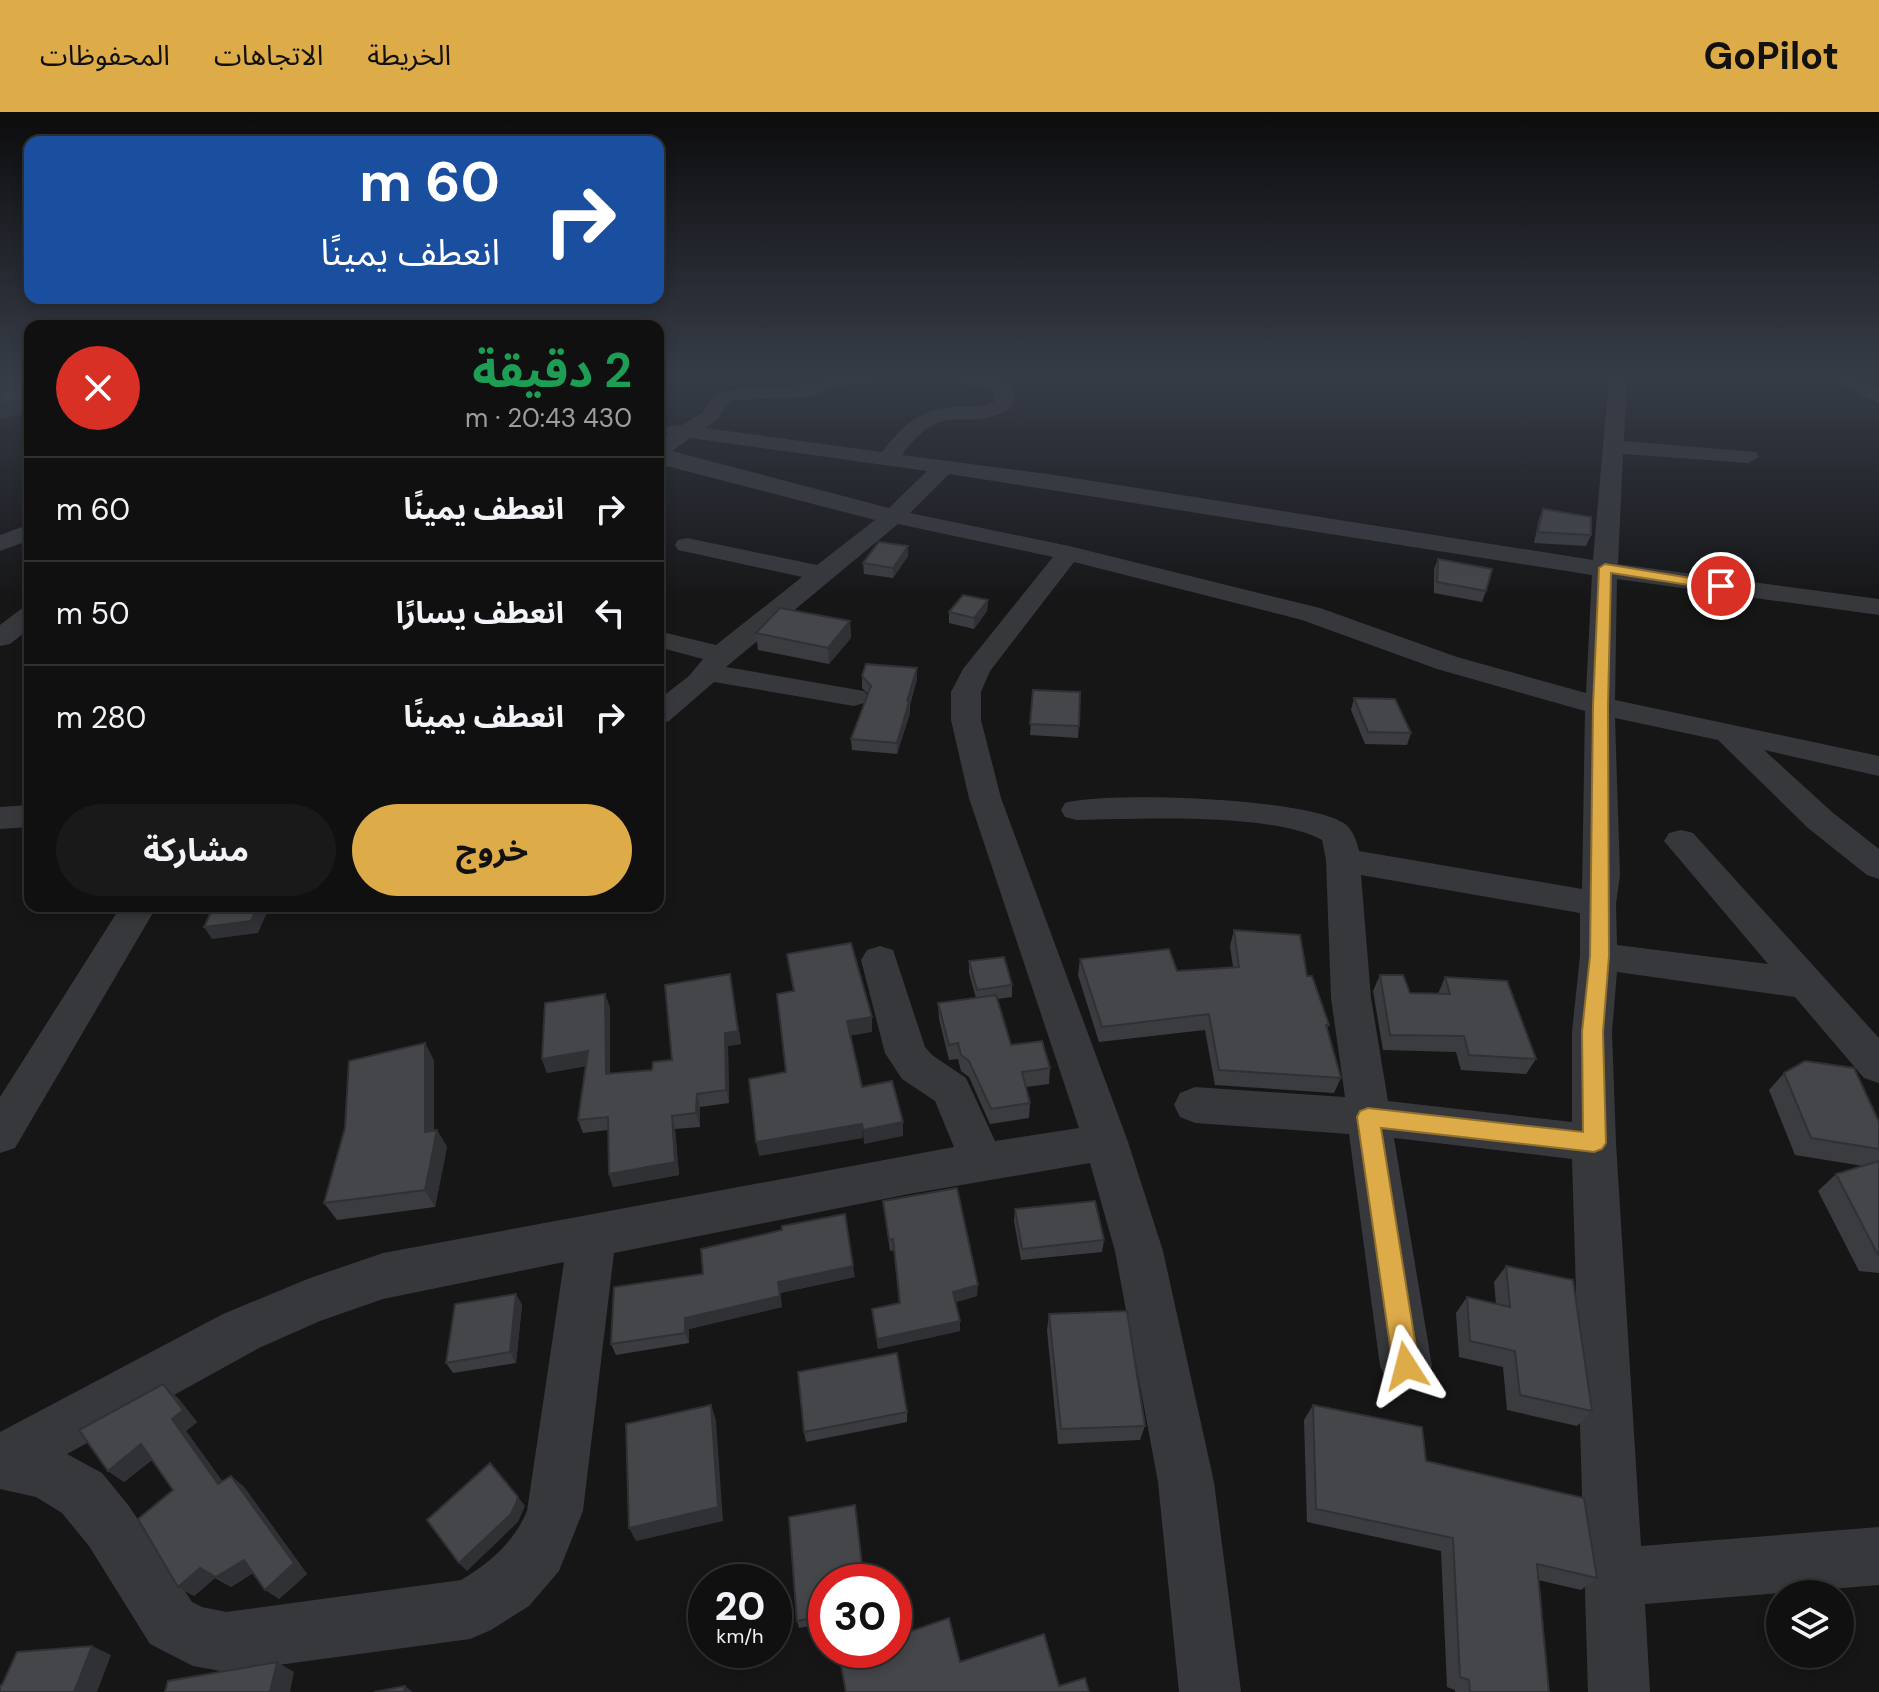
<!DOCTYPE html>
<html lang="ar">
<meta charset="utf-8">
<style>
body{margin:0;font-family:"DM Sans","Noto Sans Arabic",sans-serif;background:#19191a;color:#f1f3f6;direction:rtl;height:100vh;display:flex;flex-direction:column;font-size:30px;white-space:nowrap}
*{box-sizing:border-box;margin:0}
p{font-size:26px;color:#9c9d9f}
.icon{flex:none;width:44px;height:44px;fill:none;stroke:currentColor;stroke-width:2;stroke-linecap:round;stroke-linejoin:round}
.map{position:relative;flex:1;overflow:hidden;direction:ltr}
.side{position:absolute;left:24px;top:208px;width:640px;height:592px;display:flex;flex-direction:column;background:#101011;border-radius:16px;box-shadow:0 4px 12px #0003,0 0 0 2px #303031;direction:rtl}
.side>*{flex:none}
.top-card{position:absolute;left:24px;top:24px;width:640px;height:168px;border-radius:16px;box-shadow:0 4px 12px #0003,0 0 0 2px #303031;direction:rtl;background:#1a4fa0;color:#fff;overflow:hidden}
.fabs{position:absolute;left:1766px;top:1468px;display:grid;gap:16px}
.fabs a{display:grid;place-items:center;width:88px;height:88px;border-radius:50%;background:#101011;box-shadow:0 4px 12px #0003,0 0 0 2px #303031;font-size:40px}
.speed{position:absolute;left:688px;top:1452px;display:flex;gap:16px;font-size:40px;font-weight:700;text-align:center}
.speed>*{display:grid;place-content:center;width:104px;height:104px;border-radius:50%;background:#101011;box-shadow:0 4px 12px #0003,0 0 0 2px #303031;line-height:1}
.speed small{font-size:20px;font-weight:400}
.speed .limit{border:12px solid #d22;background:#fff;color:#111}
.pin{position:absolute;display:grid;place-items:center;width:68px;height:68px;color:#fff;margin:-34px;border:4px solid #fff;border-radius:50%;box-shadow:0 2px 8px #0007}
.me{position:absolute;width:88px;margin:-44px;rotate:351deg;stroke-linejoin:round;filter:drop-shadow(0 0 6px #0008)}
.turn{display:flex;align-items:center;gap:28px;height:168px;padding:0 32px;font-size:36px}
.turn .icon{width:104px;height:104px;stroke-width:2.5}
.turn b{display:block;font-size:56px;line-height:68px}
.round{display:grid;place-items:center;flex:none;width:84px;height:84px;border-radius:42px;background:#19191a}
.summary{display:flex;align-items:center;justify-content:space-between;height:136px;padding:0 32px}
h1{font-size:48px;font-weight:700;line-height:60px;color:#1e9e55}
.primary-button{display:flex;gap:16px;margin-top:auto;padding:16px 32px}
.primary-button a{flex:1;height:92px;border-radius:48px;background:#ddab48;color:#111;font-size:32px;font-weight:700;line-height:92px;text-align:center}
.primary-button a+a{background:#19191a;color:#f1f3f6}
ul{padding:0;list-style:none}
li{display:flex;align-items:center;gap:24px;height:104px;padding:0 32px;border-top:2px solid #303031}
li div{flex:1}
li b{display:block;font-size:30px}
li em{font-style:normal}
header{display:flex;align-items:center;gap:48px;box-sizing:border-box;height:112px;padding:0 40px;background:#ddab48;color:#111}
header strong{font-size:38px}
nav{display:flex;gap:44px;margin-inline-start:auto;font-size:28px}
.map>svg:first-child{display:block}
.lines{fill:none;stroke-linecap:round;stroke-linejoin:round}
.minor{fill:#37383c;fill-rule:evenodd}
.wall{fill:#3b3c40}
.shaded-wall{fill:#303134}
.building{fill:#45464a;stroke:#303134;stroke-width:2}
.route{fill:#ddab48;stroke:#906f2f;stroke-width:2}
</style>
<header>
<strong>GoPilot</strong>
<nav><a>الخريطة</a><a>الاتجاهات</a><a>المحفوظات</a></nav>
</header>
<div class="map">
<svg width="1879" height="1580" viewBox="0 0 1879 1580">
<rect width="100%" height="100%" fill="#161617"/>
<g class="lines">
<!-- minor -->
<path class="minor" d="M827 265H880L871 271 840 273 809 285 731 288 717 308 705 316 882 340C903 313 921 296 956 295 970 295 982 296 995 289L993 278 955 269 953 265C974 265 1001 261 1015 279L1011 296C963 324 946 283 902 343L1055 363 1593 448 1609 265H1627L1624 329 1756 340 1759 345 1748 351 1623 342 1618 452 1879 487V503L1617 467 1615 588 1879 644V664L1764 638 1832 700 1879 737V767L1867 763 1808 716 1718 628 1615 606 1620 763 1616 792 1617 833 1768 852 1664 729 1669 721 1681 718 1693 721 1879 926V971L1864 966 1795 885 1617 860 1612 920 1616 1031 1641 1434 1879 1415V1473L1645 1492 1650 1580H1588L1572 1047 1394 1026 1432 1254 1424 1272 1406 1280 1388 1272 1380 1254 1349 1022 1195 1011 1180 1005 1174 993 1180 981 1195 975 1345 985 1331 886 1326 748 1322 728C1270 700 1139 707 1077 708L1065 705 1061 698 1065 691C1108 679 1310 686 1345 712 1353 718 1357 730 1359 739L1582 777 1585 599 1437 557 1302 508 1074 450 990 559 981 580V608L1001 686 1128 1030 1163 1139 1214 1370 1241 1580H1179L1158 1370 1115 1139 1090 1051 909 1082 614 1141 583 1399 559 1459 529 1494 491 1518 470 1527 226 1560 193 1554 150 1532 89 1434 62 1401 36 1385 0 1377V1320L223 1202 310 1166 383 1141 954 1035 935 989 902 967 885 941 861 848 867 838 880 834 893 838 925 935 932 943 966 966 995 1029 1079 1016 969 686 951 608V580L963 557 1053 445 898 412 726 555 864 579 869 585 864 591 854 594 714 570 669 609 658 612V588L689 564 703 547 658 535V519L716 533 802 465 678 438 675 433 678 428 687 426 817 453 875 408 663 353 658 349V330L668 322 665 318 668 314 682 313 703 300 718 279 806 273ZM690 326 927 359 889 396 672 339ZM949 362 1592 463 1586 581 1457 545 1320 496 1069 434 910 401ZM1361 763 1580 801V844L1572 920V1010L1388 989 1371 886ZM564 1150 527 1399C514 1430 490 1451 461 1468L226 1500 202 1495 192 1490 129 1394 102 1361 67 1342 259 1236 320 1209 383 1187Z
M1824 265H1850L1879 278V291Z
M30 412V428L0 439V423Z
M30 495V516L10 532 0 534V513L21 497Z
M30 693V715L0 717V695Z
M121 794H157L15 1036 0 1041V985Z"/>
</g>
<!-- wall -->
<path class="wall" d="M1543 397 1591 423 1586 434 1534 431 1539 407Z
M908 444 893 466 864 462 863 451Z
M1438 447 1486 479 1482 490 1434 481V457Z
M988 488 987 499 974 517 949 511V500Z
M850 509 851 526 829 552 758 538 756 521Z
M917 556V567L910 593V601L897 642 852 638 851 627 868 582 862 576V564Z
M1033 578 1079 614 1078 626 1030 623Z
M1354 586 1411 621 1407 633 1365 632 1351 598Z
M1234 818 1307 864 1329 913 1327 918 1341 966 1334 981 1215 973 1205 918 1099 930 1078 863 1080 847 1177 859 1233 855 1230 834Z
M969 849 1012 873V885L997 887 1011 933 1050 956 1049 972 1026 975 1030 991 1029 1006 990 1012 969 965 961 959 958 947 949 948 939 907 938 891 976 886 969 861Z
M730 862 741 932 728 934 729 991 700 995V1015L675 1017 679 1063 613 1075 609 1062 608 1018 583 1021 578 1008 586 954 547 961 542 947 610 895V962L652 958 672 948Z
M1380 863 1410 881 1438 882 1445 865 1536 947 1526 962 1461 958 1456 940 1383 938 1373 879Z
M425 931 434 949V1018H437L447 1035 435 1095 337 1108 324 1091Z
M1784 961 1879 1010V1161L1859 1159 1818 1079 1836 1062 1863 1054 1795 1043 1769 978Z
M883 1089 977 1184 956 1190 960 1219 878 1237 872 1197 899 1191 894 1138 890 1139Z
M1015 1097 1104 1128 1102 1140 1021 1148 1014 1109Z
M1506 1154 1592 1299 1577 1314 1507 1298 1503 1255 1459 1245 1456 1201 1467 1185 1496 1192 1494 1170Z
M855 1165 780 1181 782 1195 689 1217V1231L616 1243 611 1232 614 1175Z
M516 1182 522 1193 516 1251 453 1261 446 1251Z
M1049 1202 1145 1314 1140 1328 1058 1332 1047 1218Z
M177 1285 197 1310 186 1319 222 1369 231 1364 244 1375 307 1462 279 1487 253 1461 231 1475 215 1466 194 1484 178 1475 173 1378 152 1348 124 1370 108 1359Z
M1313 1293 1426 1349 1597 1466 1581 1478 1538 1468 1549 1580H1455V1578L1447 1575 1441 1439 1307 1410 1304 1308Z
M907 1300V1310L806 1330 804 1320Z
M826 1470V1511L799 1516 797 1509Z"/>
<!-- shaded-wall -->
<path class="shaded-wall" d="M30 287V301L0 307V292Z
M908 434V444L893 466V456Z
M988 488 987 499 974 517V506Z
M850 509 851 526 829 552 828 536Z
M917 556V567L909 593 910 601 897 642V631Z
M258 794H270L258 821 212 827 204 815Z
M730 862 741 932 728 934 729 991 726 978 725 921Z
M605 882 610 895V976L606 962Z
M872 905V920L849 924 847 909Z
M425 931 434 949V1032L437 1018 447 1035 435 1095 425 1078Z
M588 939 593 953 547 961 542 947Z
M697 982 700 995V1015L696 1001Z
M672 1004 675 1017 679 1063 613 1075 609 1062Z
M903 1010V1024L864 1032 863 1018Z
M862 1012 863 1026 759 1044 756 1030Z
M853 1154 855 1165 780 1181 782 1195 689 1217V1231L685 1221V1206L778 1170Z
M978 1173 977 1184 953 1191V1180Z
M516 1182 522 1193 516 1251 510 1240Z
M960 1209V1219L878 1237 877 1227Z
M163 1272 177 1285 197 1310 186 1319 232 1383 218 1372 172 1307Z
M711 1293 716 1308 723 1409 636 1429 629 1416Z
M141 1332 156 1344 124 1370 108 1359Z
M231 1364 244 1375 307 1462 279 1487 265 1478Z
M518 1385 525 1394 518 1410 467 1459 459 1451Z
M244 1448 258 1458 231 1475 216 1465Z
M200 1456 215 1466 194 1484 178 1475Z
M92 1534 111 1543 97 1580H74Z
M277 1550 294 1560 290 1580H270Z
M405 1574 413 1580H404Z"/>
<!-- building -->
<path class="building" d="M0 265H30V287L0 292Z
M1543 397 1591 405V423L1538 420Z
M879 430 908 434 893 456 863 451Z
M1438 447 1492 457 1486 479 1437 470Z
M963 483 988 488 974 506 949 500Z
M780 496 850 509 828 536 756 521Z
M866 552 917 556 907 589 909 590 897 631 851 627 871 574 862 564Z
M1033 578 1080 580 1079 614 1030 612Z
M1354 586 1395 587 1411 621 1368 620Z
M214 794H258L251 809 204 815Z
M1234 818 1300 823 1307 864H1312L1329 913H1326L1341 966 1219 958 1209 902 1102 915 1080 847 1169 837 1177 859 1239 855Z
M851 831 872 905 847 909 862 975 892 969 903 1010 863 1018 862 1012 756 1030 749 967 786 960 777 882 794 879 787 842Z
M1004 845 1012 873 977 878 969 849Z
M730 862 738 919 725 921 726 978 697 982 696 1001 672 1004 675 1050 609 1062 608 1005 578 1008 588 939 542 947 545 891 605 882 606 962 652 958 653 950 672 948 665 873Z
M1380 863H1403L1410 881 1450 882 1445 865 1507 869 1536 947 1469 943 1464 924 1390 923Z
M996 883 1011 933 1042 929 1050 956 1022 960 1030 991 991 997 969 949 961 943 958 931 949 933 938 891Z
M425 931V1020L437 1018 425 1078 324 1091 345 1016 349 949Z
M1805 949 1854 956 1879 1010V1037L1811 1026 1784 961Z
M1879 1049V1143H1878L1836 1062Z
M957 1076 978 1173 953 1180 960 1209 877 1227 872 1197 900 1191 893 1127 889 1128 883 1089Z
M1095 1089 1104 1128 1022 1137 1015 1097Z
M845 1102 853 1154 778 1170 780 1184 685 1206V1221L611 1232 614 1175 703 1162 701 1137 782 1118V1114Z
M1506 1154 1573 1168 1592 1299 1520 1283 1515 1239 1470 1229 1467 1185 1510 1195Z
M516 1182 510 1240 446 1251 455 1192Z
M1127 1199 1145 1314 1061 1317 1049 1202Z
M897 1241 907 1300 804 1320 798 1260Z
M163 1272 183 1298 172 1307 218 1372 231 1364 294 1451 265 1478 244 1448 216 1465 200 1456 178 1475 138 1407 173 1378 141 1332 108 1359 79 1318Z
M711 1293 718 1395 629 1416 626 1312Z
M1313 1293 1422 1315 1426 1349 1584 1386 1597 1466 1537 1452 1549 1580H1470L1469 1568 1460 1565 1453 1426 1316 1397Z
M490 1351 518 1385 517 1389 511 1402 459 1451 427 1408Z
M855 1393 864 1470H826V1503L797 1509 789 1405Z
M949 1506 960 1550 1044 1522 1059 1574 1085 1566 1089 1580H846L839 1543 853 1538H894V1525Z
M92 1534 74 1580H0V1573H2L17 1540Z
M277 1550 270 1580H165L168 1569Z
M405 1574 404 1580H374Z"/>
<!-- sky -->
<linearGradient id="sky" x2="0" y2="1"><stop stop-color="#0c0c0d"/><stop offset="0.54" stop-color="#363c47"/><stop offset="1" stop-color="#363c47" stop-opacity="0"/></linearGradient>
<rect width="1879" height="487" fill="url(#sky)"/>
<!-- route -->
<path class="route" d="M1605 452 1721 471 1728 474 1721 478 1611 461 1608 594 1609 844 1603 920 1606 1031 1602 1037 1594 1040 1381 1016 1419 1254 1415 1263 1406 1267 1397 1263 1393 1254 1357 1005 1360 999 1368 996 1583 1020 1582 920 1590 844 1593 594 1599 456Z"/>
</svg>
<div class="fabs">
<a><svg class="icon" aria-label="layers" viewBox="0 0 24 24"><path d="M12 4l9 5-9 5-9-5zM3 14l9 5 9-5"/></svg></a>
</div>
<div class="speed"><div>20<small>km/h</small></div><div class="limit">30</div></div>
<div class="pin" style="left:1721px;top:474px;background:#d93025"><svg class="icon" aria-label="arrive" viewBox="0 0 24 24"><path d="M6 21V4h12l-3 4 3 4H6"/></svg></div>
<svg class="me" style="left:1406px;top:1254px" viewBox="-20 -20 40 40"><path d="M0-17L14 15 0 8-14 15z" fill="#ddab48" stroke="#fff" stroke-width="4"/></svg>
<div class="top-card">
<div class="turn"><svg class="icon" aria-label="right" viewBox="0 0 24 24"><path d="M7 20v-9h11M14 6l5 5-5 5"/></svg><div><b>60 m</b>انعطف يمينًا</div></div>
</div>
<section class="side">
<div class="summary"><div><h1>2 دقيقة</h1><p>430 m · 20:43</p></div><a class="round" style="background:#d93025;color:#fff"><svg class="icon" aria-label="close" viewBox="0 0 24 24"><path d="M6 6l12 12M18 6L6 18"/></svg></a></div>
<ul>
<li><svg class="icon" aria-label="right" viewBox="0 0 24 24"><path d="M7 20v-9h11M14 6l5 5-5 5"/></svg><div><b>انعطف يمينًا</b></div><em>60 m</em></li>
<li><svg class="icon" aria-label="left" viewBox="0 0 24 24"><path d="M17 20v-9H6M10 6l-5 5 5 5"/></svg><div><b>انعطف يسارًا</b></div><em>50 m</em></li>
<li><svg class="icon" aria-label="right" viewBox="0 0 24 24"><path d="M7 20v-9h11M14 6l5 5-5 5"/></svg><div><b>انعطف يمينًا</b></div><em>280 m</em></li>
</ul>
<div class="primary-button"><a>خروج</a><a>مشاركة</a></div>
</section>
</div>
